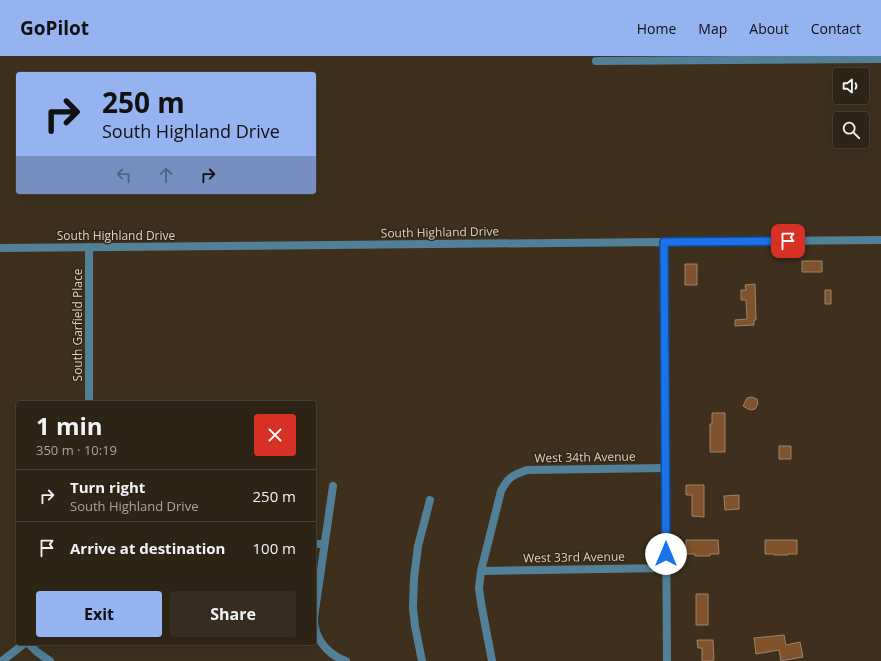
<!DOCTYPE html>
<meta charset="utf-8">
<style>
body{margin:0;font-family:"Open Sans",sans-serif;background:#362c1f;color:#f1f3f6;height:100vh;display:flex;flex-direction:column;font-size:15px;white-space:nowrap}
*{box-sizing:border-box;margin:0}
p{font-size:13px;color:#a7a4a1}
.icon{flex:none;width:22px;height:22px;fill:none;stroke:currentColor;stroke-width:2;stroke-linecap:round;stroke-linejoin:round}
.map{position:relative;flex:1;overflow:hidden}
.drawer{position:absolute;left:16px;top:345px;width:300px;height:244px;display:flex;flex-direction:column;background:#2e2416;border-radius:4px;box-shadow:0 4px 16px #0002,0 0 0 1px #494135}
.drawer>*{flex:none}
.banner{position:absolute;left:16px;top:16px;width:300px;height:122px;border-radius:4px;box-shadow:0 4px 16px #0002,0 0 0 1px #494135;background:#95b2f1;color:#111;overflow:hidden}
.tools{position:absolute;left:833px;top:12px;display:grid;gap:8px}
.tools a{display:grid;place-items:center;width:36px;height:36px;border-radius:4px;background:#2e2416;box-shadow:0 4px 16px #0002,0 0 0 1px #494135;font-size:20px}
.pin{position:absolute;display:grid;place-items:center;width:34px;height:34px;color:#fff;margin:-17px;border-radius:8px;box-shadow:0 2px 6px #0006}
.me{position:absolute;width:44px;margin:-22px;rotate:0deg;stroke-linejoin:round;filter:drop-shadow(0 0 3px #0008)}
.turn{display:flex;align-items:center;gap:14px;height:84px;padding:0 20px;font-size:18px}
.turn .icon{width:52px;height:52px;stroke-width:2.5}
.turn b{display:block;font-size:28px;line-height:34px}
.lanes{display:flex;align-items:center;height:38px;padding:0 20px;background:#0003;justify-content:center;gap:20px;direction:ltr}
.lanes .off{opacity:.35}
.round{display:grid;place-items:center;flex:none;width:42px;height:42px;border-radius:4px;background:#362c1f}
.headline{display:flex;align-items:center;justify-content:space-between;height:68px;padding:0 20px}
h1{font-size:24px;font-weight:700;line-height:30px}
.button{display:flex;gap:8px;margin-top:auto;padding:8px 20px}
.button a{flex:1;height:46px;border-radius:4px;background:#95b2f1;color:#111;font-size:16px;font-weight:700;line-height:46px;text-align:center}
.button a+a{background:#362c1f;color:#f1f3f6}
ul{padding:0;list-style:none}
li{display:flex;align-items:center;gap:12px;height:52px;padding:0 20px;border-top:1px solid #494135}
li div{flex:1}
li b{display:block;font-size:15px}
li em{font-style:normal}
header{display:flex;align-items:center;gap:24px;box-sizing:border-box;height:56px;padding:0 20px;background:#95b2f1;color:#111}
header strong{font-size:19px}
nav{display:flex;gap:22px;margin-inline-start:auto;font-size:14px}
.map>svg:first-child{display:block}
.building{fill:#81532d;stroke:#998373}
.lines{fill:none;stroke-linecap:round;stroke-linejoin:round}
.minor{stroke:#528099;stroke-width:8}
.tertiary{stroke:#528099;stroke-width:8}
.route-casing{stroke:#114b97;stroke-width:10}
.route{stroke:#1a73e8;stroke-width:7}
.labels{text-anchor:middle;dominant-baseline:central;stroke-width:3;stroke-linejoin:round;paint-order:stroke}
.street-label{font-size:12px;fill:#ddd4c9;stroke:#332614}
</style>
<header>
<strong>GoPilot</strong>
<nav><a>Home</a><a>Map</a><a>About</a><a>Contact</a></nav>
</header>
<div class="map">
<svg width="881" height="605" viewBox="0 0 881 605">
<rect width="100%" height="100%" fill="#3e301d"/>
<!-- building -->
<path class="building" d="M802 205H822V216H802Z
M685 208H697V229H685Z
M755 228 756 264H754V269L735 270V264L747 263 746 244H741V234H746L745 229Z
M825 234H831V248H825Z
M752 341 757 343 758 348 755 353 750 354 743 350 747 342Z
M712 357H725V396H710V368H712Z
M779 390H791V403H779Z
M686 429H704V461L692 460V439H686Z
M739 439V453L725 454 724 440Z
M686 484H718L719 498H710V500H695V498H686Z
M765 484H797V498H788V499H774V498H765Z
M696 538H708V569H696Z
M784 579 786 589 800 586 803 601 781 605 779 594 756 598 754 582Z
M697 584H713L714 603H713V605H702V592H698Z"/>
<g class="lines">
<!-- minor -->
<path class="minor" d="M596 5 881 3
M89 347V191
M333 430 314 562C314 565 314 569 315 572 319 588 331 600 346 605
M314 488H324
M481 515 667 512
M28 587 37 596 50 605
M2 605 25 587
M422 605 415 570 413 552 414 522 418 490 430 444
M492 605 481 547 479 532 481 515 501 435C508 421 513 419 527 414L666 412"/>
<!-- tertiary -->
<path class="tertiary" d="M664 186 667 605
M0 192 881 184"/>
</g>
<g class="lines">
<defs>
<path id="route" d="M666 498 664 186 788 185"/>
</defs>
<!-- route casing -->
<use href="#route" class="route-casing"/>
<!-- route -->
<use href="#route" class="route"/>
</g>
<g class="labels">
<!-- street labels -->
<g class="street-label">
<text transform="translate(440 176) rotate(-1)">South Highland Drive</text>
<text x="116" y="179">South Highland Drive</text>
<text transform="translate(77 269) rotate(-90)">South Garfield Place</text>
<text transform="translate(585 401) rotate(-1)">West 34th Avenue</text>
<text transform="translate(574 501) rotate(-1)">West 33rd Avenue</text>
</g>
</g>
</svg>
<div class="tools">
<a><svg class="icon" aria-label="sound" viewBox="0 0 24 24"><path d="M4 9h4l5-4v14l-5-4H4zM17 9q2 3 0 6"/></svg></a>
<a><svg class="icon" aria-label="search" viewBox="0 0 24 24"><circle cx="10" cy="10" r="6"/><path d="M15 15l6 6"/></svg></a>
</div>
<div class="pin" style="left:788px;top:185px;background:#d93025"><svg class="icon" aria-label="arrive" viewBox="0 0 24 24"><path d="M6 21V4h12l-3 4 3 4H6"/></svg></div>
<svg class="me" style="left:666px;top:498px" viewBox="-20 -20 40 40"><circle r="19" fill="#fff"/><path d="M0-13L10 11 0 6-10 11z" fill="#1a73e8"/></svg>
<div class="banner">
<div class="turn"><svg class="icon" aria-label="right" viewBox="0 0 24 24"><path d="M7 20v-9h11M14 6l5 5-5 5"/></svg><div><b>250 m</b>South Highland Drive</div></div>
<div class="lanes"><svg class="icon off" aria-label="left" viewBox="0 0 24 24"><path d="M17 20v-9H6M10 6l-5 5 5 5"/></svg><svg class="icon off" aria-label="ahead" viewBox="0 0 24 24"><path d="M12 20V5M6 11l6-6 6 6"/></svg><svg class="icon" aria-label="right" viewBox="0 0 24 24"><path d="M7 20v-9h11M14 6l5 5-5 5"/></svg></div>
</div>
<section class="drawer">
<div class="headline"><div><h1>1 min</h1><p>350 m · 10:19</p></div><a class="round" style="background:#d93025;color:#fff"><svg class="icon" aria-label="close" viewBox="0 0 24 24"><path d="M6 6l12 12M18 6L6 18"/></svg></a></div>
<ul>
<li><svg class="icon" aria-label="right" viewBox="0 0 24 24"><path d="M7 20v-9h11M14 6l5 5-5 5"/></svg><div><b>Turn right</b><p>South Highland Drive</p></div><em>250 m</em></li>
<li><svg class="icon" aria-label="arrive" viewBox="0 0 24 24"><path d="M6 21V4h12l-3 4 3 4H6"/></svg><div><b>Arrive at destination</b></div><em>100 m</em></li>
</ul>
<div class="button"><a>Exit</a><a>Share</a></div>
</section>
</div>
